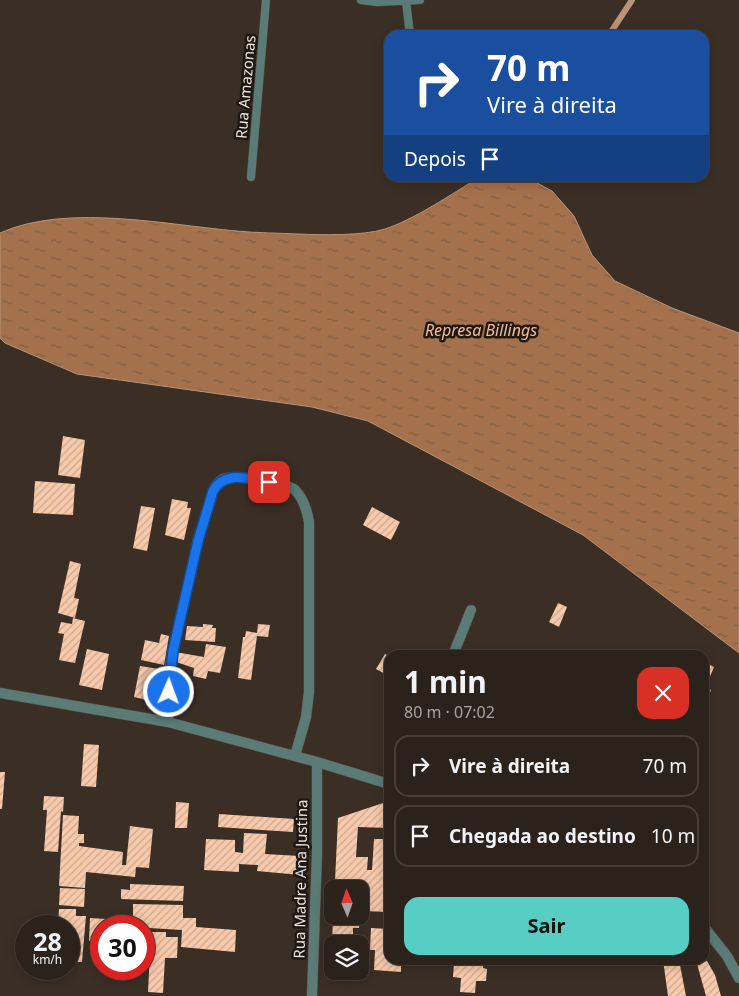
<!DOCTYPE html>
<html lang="pt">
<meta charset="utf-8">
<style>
body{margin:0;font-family:"Noto Sans",sans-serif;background:#382f29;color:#f1f3f6;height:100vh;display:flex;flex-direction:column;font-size:19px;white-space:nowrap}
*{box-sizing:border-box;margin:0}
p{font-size:16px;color:#a6a4a3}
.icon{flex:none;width:28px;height:28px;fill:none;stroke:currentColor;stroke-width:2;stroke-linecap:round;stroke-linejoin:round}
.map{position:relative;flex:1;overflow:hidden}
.details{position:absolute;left:384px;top:650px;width:325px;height:315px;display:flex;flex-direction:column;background:#2c221c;border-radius:15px;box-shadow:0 2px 12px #0003,0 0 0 1px #483f3b}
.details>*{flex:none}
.banner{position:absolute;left:384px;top:30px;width:325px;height:152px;border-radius:15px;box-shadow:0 2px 12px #0003,0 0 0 1px #483f3b;background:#1a4fa0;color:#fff;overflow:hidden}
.needle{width:32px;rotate:358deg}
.controls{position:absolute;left:324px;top:880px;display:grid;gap:10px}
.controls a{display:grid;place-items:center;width:45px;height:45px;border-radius:10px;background:#2c221c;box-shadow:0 2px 12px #0003,0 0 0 1px #483f3b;font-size:25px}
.speed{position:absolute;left:15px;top:915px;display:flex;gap:10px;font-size:25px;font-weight:700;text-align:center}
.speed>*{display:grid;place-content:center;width:65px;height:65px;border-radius:50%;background:#2c221c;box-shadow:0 2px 12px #0003,0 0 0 1px #483f3b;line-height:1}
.speed small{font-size:12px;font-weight:400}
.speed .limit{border:8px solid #d22;background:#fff;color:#111}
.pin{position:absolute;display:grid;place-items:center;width:42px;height:42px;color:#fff;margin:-21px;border-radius:10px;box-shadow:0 2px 8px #0006}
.me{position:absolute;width:55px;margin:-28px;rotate:2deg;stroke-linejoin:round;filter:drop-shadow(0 0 4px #0008)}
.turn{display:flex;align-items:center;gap:18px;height:105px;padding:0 20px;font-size:22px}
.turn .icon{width:65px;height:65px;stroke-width:2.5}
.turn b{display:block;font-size:35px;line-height:42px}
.then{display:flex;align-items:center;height:48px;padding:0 20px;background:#0003;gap:10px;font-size:19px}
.round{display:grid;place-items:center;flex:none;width:52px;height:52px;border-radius:15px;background:#382f29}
.headline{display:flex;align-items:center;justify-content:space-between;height:85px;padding:0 20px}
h1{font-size:30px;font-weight:700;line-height:38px}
.primary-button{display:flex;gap:10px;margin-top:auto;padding:10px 20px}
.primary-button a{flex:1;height:58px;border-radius:15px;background:#56cec3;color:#111;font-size:20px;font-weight:700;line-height:58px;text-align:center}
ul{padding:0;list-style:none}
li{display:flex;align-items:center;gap:15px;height:62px;margin:0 10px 8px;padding:0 10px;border:2px solid #483f3b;border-radius:15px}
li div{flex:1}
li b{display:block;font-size:19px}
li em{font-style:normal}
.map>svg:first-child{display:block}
.water{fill:url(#water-ripples);stroke:#ba9378}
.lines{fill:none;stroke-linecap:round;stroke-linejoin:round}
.stream{stroke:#ba9378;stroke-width:6}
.building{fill:url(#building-hatch)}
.service-casing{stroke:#574b42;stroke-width:9}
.minor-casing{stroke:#574b42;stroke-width:11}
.service{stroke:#5b7b77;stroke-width:8}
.minor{stroke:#5b7b77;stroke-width:10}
.route-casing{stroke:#114b97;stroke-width:12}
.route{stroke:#1a73e8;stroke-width:9}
.labels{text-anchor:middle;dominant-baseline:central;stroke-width:5;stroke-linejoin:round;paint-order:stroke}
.street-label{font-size:15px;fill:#ece3dd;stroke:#1e1814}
.water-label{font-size:16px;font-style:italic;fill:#f7ba8f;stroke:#1e1814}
</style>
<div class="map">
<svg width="739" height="996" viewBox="0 0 739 996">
<defs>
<pattern id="water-ripples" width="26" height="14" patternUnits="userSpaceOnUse" patternTransform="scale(1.25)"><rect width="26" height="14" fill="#a4714c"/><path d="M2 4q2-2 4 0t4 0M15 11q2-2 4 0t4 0" fill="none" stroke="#7f5f48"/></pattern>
<pattern id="building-hatch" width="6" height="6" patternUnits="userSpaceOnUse" patternTransform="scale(1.25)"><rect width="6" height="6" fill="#f8caab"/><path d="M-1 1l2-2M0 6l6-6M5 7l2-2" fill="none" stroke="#cca891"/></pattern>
</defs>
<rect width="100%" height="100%" fill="#3b2e25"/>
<!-- water -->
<path class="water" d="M478 178H528L552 191 574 216 592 255 615 281 672 308 739 333V653L583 535 368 421 312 407 77 374 5 343 0 338V233C67 203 166 225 237 231 257 233 278 233 298 234 321 235 363 236 385 229 413 220 452 194 478 178Z"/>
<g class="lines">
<!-- stream -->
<path class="stream" d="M609 35 632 0"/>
</g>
<!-- building -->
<path class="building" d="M63 436 85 440 80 478 58 475Z
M35 481 75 484 73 515 33 513Z
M172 499 188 502 187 508H191L184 540 165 535Z
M141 506 155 508 147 551 133 548Z
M372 507 400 522 391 540 363 525Z
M70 561 81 564 74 598 79 599 75 618 58 613Z
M558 603 567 607 559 627 549 622Z
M73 618 85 621 75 663 59 660 64 634 58 633 61 622 72 624Z
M203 624 213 625 212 628H216L215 642 185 640 187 626 203 627Z
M258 624 270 625 268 637 257 636 251 680 238 678 243 637H245L246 631 257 633Z
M161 634 169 636 164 665 141 660 145 640 159 643Z
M206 644 226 647 220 673 208 671 206 679 193 676 194 668 173 661 175 652 204 657Z
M87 649 109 654 102 690 79 685Z
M385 654 389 656V676L376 669Z
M704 662 714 667 706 686 704 685Z
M140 666 166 670 159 703 134 697Z
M704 686 711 690 705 703 704 702Z
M84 744 99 745 96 787 81 786Z
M0 772H5L2 809H0Z
M44 796 64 797 63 812 61 811 58 852 44 851 47 810H43Z
M389 801V828L358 827 356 857H368L367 870H372L374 839H389V912L360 911V889H348V881H335L338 818Z
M176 802 189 803 187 828H175Z
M219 814 294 819 293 832 218 827Z
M63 815 79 816 78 834H84V843H79V846L123 852 122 865H126L130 826 153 829 149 868 136 867 135 877 86 872 85 888 59 886Z
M244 833 267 834 265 854 300 856V875L257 871 258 865 239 864V872L204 870 206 839 235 840V852L243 853Z
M130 884 184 886 183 901 121 899V889L130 890Z
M60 888 85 889 84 907 59 905Z
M133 904 183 905V918H196V927L236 930 235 952 181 947 182 930 149 928 150 931H144V926H120V916H133Z
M59 909H76V916H86L82 962H72L73 933H69V926H58Z
M333 916H360L359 928H353V941L346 940V944H332Z
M90 918 106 919V926H101V941H89Z
M371 928 389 929V960H401V972L374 970 375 950H370Z
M151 932H166V937H178L177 958H165L163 993 148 992Z
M144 937H149L146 965H144Z
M446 960 483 962V968L487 969 486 981H476L475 993 460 992 461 978 453 977 454 963H446Z
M663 960H679L686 996H668Z
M707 961 715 975 721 996H706L697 964Z
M118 969H132V976L118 975Z"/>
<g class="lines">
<defs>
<path id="service" d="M361 0 377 2 420 0
M406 1 410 35
M251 177 266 0"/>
<path id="minor" d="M453 655 471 610
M0 693 168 722 317 762 389 784
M168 722 170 665 198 541 213 491C215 486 218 482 223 479 233 474 287 483 295 490 304 499 307 510 309 522V692L306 717 295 756
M704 927 727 956 739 978
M312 996 317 854V762"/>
</defs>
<!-- service casing -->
<use href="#service" class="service-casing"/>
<!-- minor casing -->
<use href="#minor" class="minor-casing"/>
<!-- service -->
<use href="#service" class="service"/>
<!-- minor -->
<use href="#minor" class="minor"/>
</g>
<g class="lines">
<defs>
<path id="route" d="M169 692 173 651 198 541 213 491C225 470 248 479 269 482"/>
</defs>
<!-- route casing -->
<use href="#route" class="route-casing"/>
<!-- route -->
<use href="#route" class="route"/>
</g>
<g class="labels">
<!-- street labels -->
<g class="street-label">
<text transform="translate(245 87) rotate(-85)">Rua Amazonas</text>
<text transform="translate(300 879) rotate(-89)">Rua Madre Ana Justina</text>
</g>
<!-- water labels -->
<g class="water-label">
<text x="481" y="330">Represa Billings</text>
</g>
</g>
</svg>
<div class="controls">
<a><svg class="needle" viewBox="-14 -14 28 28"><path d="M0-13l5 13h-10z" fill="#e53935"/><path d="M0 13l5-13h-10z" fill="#a6a4a3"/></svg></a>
<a><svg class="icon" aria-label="layers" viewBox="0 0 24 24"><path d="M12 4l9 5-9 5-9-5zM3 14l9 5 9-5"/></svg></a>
</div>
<div class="speed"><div>28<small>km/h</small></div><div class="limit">30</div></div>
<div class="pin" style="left:269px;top:482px;background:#d93025"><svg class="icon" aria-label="arrive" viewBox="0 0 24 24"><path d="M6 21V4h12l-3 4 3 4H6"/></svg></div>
<svg class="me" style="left:169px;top:692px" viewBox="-20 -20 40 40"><circle r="17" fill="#1a73e8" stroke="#fff" stroke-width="3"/><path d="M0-11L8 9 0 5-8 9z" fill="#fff"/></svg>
<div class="banner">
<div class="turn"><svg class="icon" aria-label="right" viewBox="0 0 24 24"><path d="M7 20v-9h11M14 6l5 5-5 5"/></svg><div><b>70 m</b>Vire à direita</div></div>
<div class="then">Depois<svg class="icon" aria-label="arrive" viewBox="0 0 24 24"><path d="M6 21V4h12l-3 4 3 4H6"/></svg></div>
</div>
<section class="details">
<div class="headline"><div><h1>1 min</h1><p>80 m · 07:02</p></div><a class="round" style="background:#d93025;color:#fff"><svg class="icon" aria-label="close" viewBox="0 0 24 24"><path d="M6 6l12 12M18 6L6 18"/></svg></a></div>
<ul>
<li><svg class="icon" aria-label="right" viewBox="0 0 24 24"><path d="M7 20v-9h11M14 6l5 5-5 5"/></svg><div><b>Vire à direita</b></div><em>70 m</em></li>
<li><svg class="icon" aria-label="arrive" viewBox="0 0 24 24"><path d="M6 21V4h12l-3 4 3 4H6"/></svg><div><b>Chegada ao destino</b></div><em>10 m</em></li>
</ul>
<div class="primary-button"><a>Sair</a></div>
</section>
</div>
